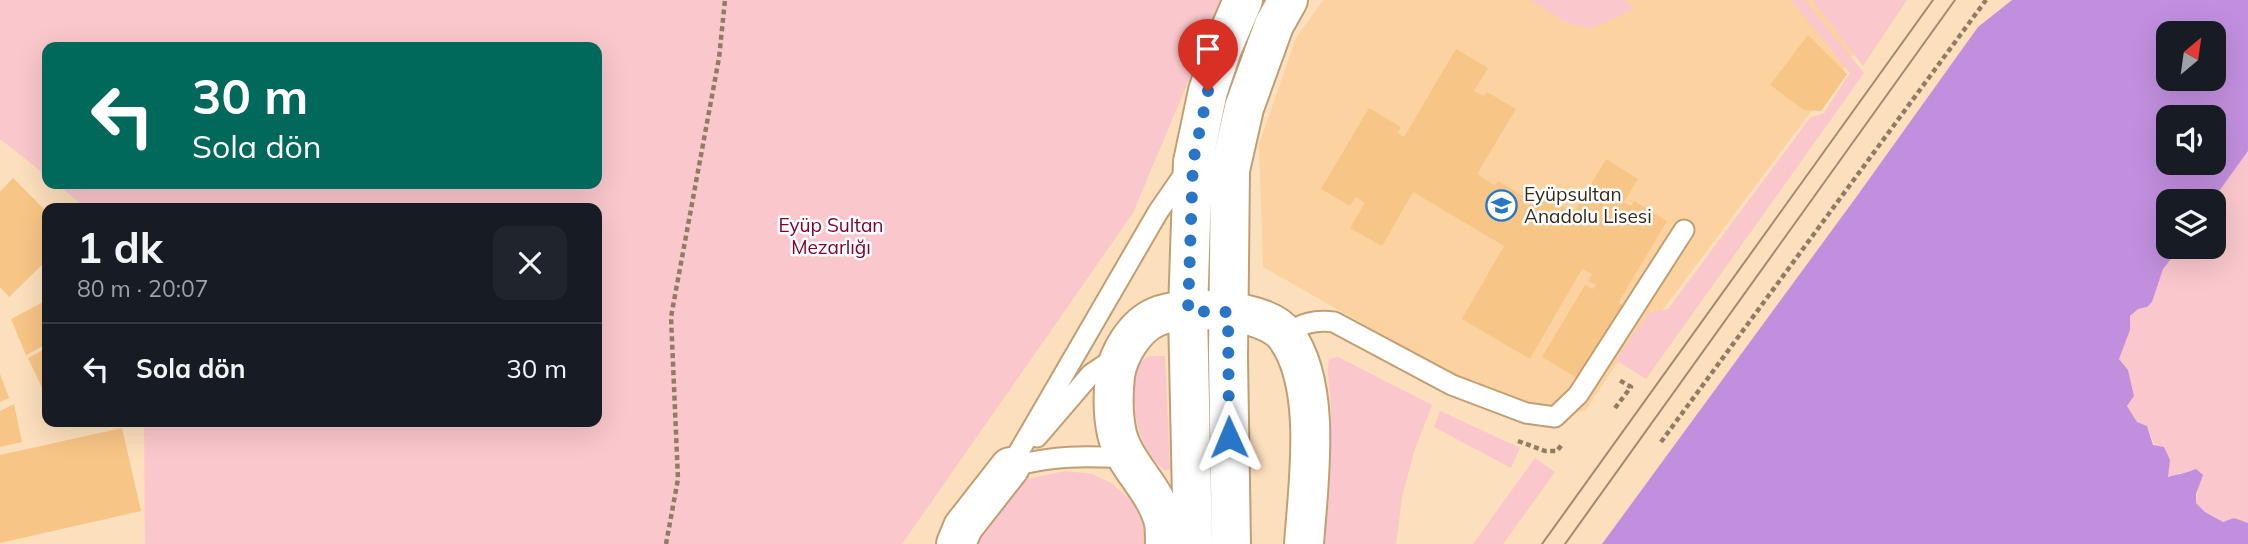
<!DOCTYPE html>
<html lang="tr">
<meta charset="utf-8">
<style>
body{margin:0;font-family:Mulish,sans-serif;background:#20242c;color:#f1f3f6;height:100vh;display:flex;flex-direction:column;font-size:26px;white-space:nowrap}
*{box-sizing:border-box;margin:0}
p{font-size:23px;color:#9ea1a6}
.icon{flex:none;width:38px;height:38px;fill:none;stroke:currentColor;stroke-width:2;stroke-linecap:round;stroke-linejoin:round}
.map{position:relative;flex:1;overflow:hidden}
.side{position:absolute;left:42px;top:203px;width:560px;height:224px;display:flex;flex-direction:column;background:#171b24;border-radius:14px;box-shadow:0 7px 28px #0002}
.side>*{flex:none}
.guide{position:absolute;left:42px;top:42px;width:560px;height:147px;border-radius:14px;box-shadow:0 7px 28px #0002;background:#00695c;color:#fff;overflow:hidden}
.needle{width:46px;rotate:29deg}
.controls{position:absolute;left:2156px;top:21px;display:grid;gap:14px}
.controls a{display:grid;place-items:center;width:70px;height:70px;border-radius:14px;background:#171b24;box-shadow:0 7px 28px #0002;font-size:35px}
.pin{position:absolute;display:grid;place-items:center;width:60px;height:60px;color:#fff;margin:-72px -30px;border-radius:50% 50% 50% 0;rotate:-45deg;box-shadow:0 0 7px #0007}
.pin .icon{rotate:45deg}
.me{position:absolute;width:77px;margin:-38px;rotate:359deg;stroke-linejoin:round;filter:drop-shadow(0 0 5px #0008)}
.turn{display:flex;align-items:center;gap:24px;height:147px;padding:0 35px;font-size:32px}
.turn .icon{width:91px;height:91px;stroke-width:2.5}
.turn b{display:block;font-size:49px;line-height:60px}
.round{display:grid;place-items:center;flex:none;width:74px;height:74px;border-radius:14px;background:#20242c}
.summary{display:flex;align-items:center;justify-content:space-between;height:119px;padding:0 35px}
h1{font-size:42px;font-weight:700;line-height:52px}
ul{padding:0;list-style:none}
li{display:flex;align-items:center;gap:21px;height:91px;padding:0 35px;border-top:2px solid #363941}
li div{flex:1}
li b{display:block;font-size:26px}
li em{font-style:normal}
.map>svg:first-child{display:block}
.built{fill:#fcd3a0}
.green{fill:#f9c7cc}
.water{fill:#c28fdf;fill-rule:evenodd}
.building{fill:#f7c585}
.lines{fill:none;stroke-linecap:round;stroke-linejoin:round}
.service-casing{stroke:#c19f74;stroke-width:23}
.minor-casing{stroke:#c19f74;stroke-width:42}
.primary-casing{stroke:#c19f74;stroke-width:42}
.path{stroke:#917c63;stroke-width:4.5;stroke-dasharray:5 3.5;stroke-linecap:butt}
.service{stroke:#fff;stroke-width:19}
.minor{stroke:#fff;stroke-width:38}
.primary{stroke:#fff;stroke-width:38}
.tram{stroke:#a18b70;stroke-width:2}
.route{stroke:#2876c5;stroke-width:12;stroke-dasharray:0 21.6}
.labels{text-anchor:middle;dominant-baseline:central;stroke-width:5;stroke-linejoin:round;paint-order:stroke}
.poi-label{font-size:19px;fill:#372918;stroke:#fff;text-anchor:start}
.park-label{font-size:19px;fill:#82002c;stroke:#fff}
</style>
<div class="map">
<svg width="2248" height="544" viewBox="0 0 2248 544">
<rect width="100%" height="100%" fill="#fcdfbc"/>
<!-- built -->
<path class="built" d="M1323 0H1812L1854 54 1668 303 1615 366 1586 410 1552 420 1525 416 1263 267 1259 144 1296 38Z"/>
<!-- green -->
<path class="green" d="M0 0H1226L1213 22 1133 213 902 544H145L144 422H597V208H86L57 184H597V47H47V176L0 139Z
M1530 0H1626L1634 9 1591 29 1566 23Z
M1791 0H1805L1864 73 1646 379 1616 360 1649 313 1668 309 1810 118 1824 113 1850 73Z
M1812 0H1907L1863 66Z
M2248 151V523L2234 518 2223 522 2205 512 2196 503 2198 487 2187 473H2180L2168 478 2147 426 2137 422 2127 406 2134 396 2128 370 2119 359 2130 330V316L2138 309 2147 307 2152 302 2163 268 2180 247H2214L2212 201Z
M1157 356H1165L1170 469 1166 471C1156 465 1145 448 1141 436 1134 419 1127 368 1146 358 1149 356 1153 356 1157 356Z
M1338 357 1432 405 1414 452 1402 497 1396 544H1324C1329 498 1330 453 1331 408 1331 391 1326 375 1329 359Z
M1440 411 1520 448 1511 468 1434 427Z
M1535 458 1555 472 1503 544H1473Z
M1065 471 1092 474 1111 483 1133 502 1145 519 1152 544H970L1002 498 1028 479Z"/>
<!-- water -->
<path class="water" d="M2012 0H2248V151L2212 201H2168V247H2180L2163 269 2152 302 2147 307 2138 309 2130 316V330L2119 359 2128 370 2134 396 2127 406 2137 422 2147 426 2153 445 2164 447 2170 460 2168 477C2178 474 2187 473 2196 469L2203 475 2196 494V503L2205 512 2223 522 2234 518 2248 523V544H1602L1857 196 1978 27ZM2168 33H2214V79H2168ZM2168 117H2214V163H2168Z"/>
<!-- building -->
<path class="building" d="M1808 35 1847 74 1821 111 1804 110 1770 85Z
M1456 49 1488 68 1474 91 1484 96 1487 92 1516 109 1477 174 1495 186 1498 181 1528 199 1534 189 1566 208 1559 219 1567 224 1606 159 1638 179 1624 202 1631 206 1634 201 1667 221 1618 303 1627 307 1582 381 1542 357 1585 285 1593 289 1596 285 1588 281 1592 274 1582 269 1530 359 1462 319 1504 246 1413 192 1382 246 1350 228 1365 203 1356 197 1350 206 1321 189 1369 108 1401 127 1397 133 1404 137Z
M13 178 47 212V260L9 297 0 287V192Z
M47 300V344L26 355 11 319Z
M47 348V387L43 390 28 358Z
M0 374 9 398 0 402Z
M14 404 22 442 0 447V411Z
M122 428 141 511 0 543V455Z"/>
<g class="lines">
<defs>
<path id="service" d="M1285 334C1302 324 1314 319 1334 322L1452 385 1526 413 1555 417 1578 395 1684 230
M1037 437 1091 374 1119 355
M1010 467 1158 212 1187 170
M1010 467C1055 455 1083 456 1128 458"/>
<path id="minor" d="M956 544 963 527 1010 467"/>
<path id="primary" d="M1165 544C1165 537 1165 529 1164 523 1157 490 1125 466 1117 434 1113 416 1113 394 1115 376 1118 354 1135 326 1156 317 1186 304 1266 308 1286 336 1323 386 1308 485 1304 544
M1193 544 1188 311 1193 162 1208 91 1222 49 1243 0
M1231 544 1228 357 1230 170 1244 108 1274 25 1288 0"/>
</defs>
<!-- service casing -->
<use href="#service" class="service-casing"/>
<!-- minor casing -->
<use href="#minor" class="minor-casing"/>
<!-- primary casing -->
<use href="#primary" class="primary-casing"/>
<!-- path -->
<path class="path" d="M1615 408 1631 387 1619 380
M1518 441 1545 451H1557L1563 443
M1661 442 1986 0
M666 544 678 479 671 317 719 58 725 0"/>
<!-- service -->
<use href="#service" class="service"/>
<!-- minor -->
<use href="#minor" class="minor"/>
<!-- primary -->
<use href="#primary" class="primary"/>
<!-- tram -->
<path class="tram" d="M1542 544 1933 0
M1565 544 1955 0"/>
</g>
<g class="lines">
<!-- route -->
<path class="route" d="M1208 91 1193 162 1188 311 1228 312 1229 437"/>
</g>
<!-- icons -->
<defs>
<symbol id="school-ring" viewBox="-11 -11 22 22"><circle r="9.5" fill="#fff" stroke="#2876c5" stroke-width="1.5"/><path d="M0-5L7-2L0 1L-7-2ZM-4 1L0 2.5L4 1V4Q0 6-4 4Z" fill="#2876c5"/></symbol>
</defs>
<g fill-rule="evenodd">
<use href="#school-ring" x="1484" y="188" width="35" height="35"/>
</g>
<g class="labels">
<!-- poi labels -->
<g class="poi-label">
<text x="1524" y="194">Eyüpsultan<tspan x="1524" dy="22">Anadolu Lisesi</tspan></text>
</g>
<!-- park labels -->
<g class="park-label">
<text x="831" y="225">Eyüp Sultan<tspan x="831" dy="22">Mezarlığı</tspan></text>
</g>
</g>
</svg>
<div class="controls">
<a><svg class="needle" viewBox="-14 -14 28 28"><path d="M0-13l5 13h-10z" fill="#e53935"/><path d="M0 13l5-13h-10z" fill="#9ea1a6"/></svg></a>
<a><svg class="icon" aria-label="sound" viewBox="0 0 24 24"><path d="M4 9h4l5-4v14l-5-4H4zM17 9q2 3 0 6"/></svg></a>
<a><svg class="icon" aria-label="layers" viewBox="0 0 24 24"><path d="M12 4l9 5-9 5-9-5zM3 14l9 5 9-5"/></svg></a>
</div>
<div class="pin" style="left:1208px;top:91px;background:#d93025"><svg class="icon" aria-label="arrive" viewBox="0 0 24 24"><path d="M6 21V4h12l-3 4 3 4H6"/></svg></div>
<svg class="me" style="left:1229px;top:437px" viewBox="-20 -20 40 40"><path d="M0-17L14 15 0 8-14 15z" fill="#2876c5" stroke="#fff" stroke-width="4"/></svg>
<div class="guide">
<div class="turn"><svg class="icon" aria-label="left" viewBox="0 0 24 24"><path d="M17 20v-9H6M10 6l-5 5 5 5"/></svg><div><b>30 m</b>Sola dön</div></div>
</div>
<section class="side">
<div class="summary"><div><h1>1 dk</h1><p>80 m · 20:07</p></div><a class="round"><svg class="icon" aria-label="close" viewBox="0 0 24 24"><path d="M6 6l12 12M18 6L6 18"/></svg></a></div>
<ul>
<li><svg class="icon" aria-label="left" viewBox="0 0 24 24"><path d="M17 20v-9H6M10 6l-5 5 5 5"/></svg><div><b>Sola dön</b></div><em>30 m</em></li>
</ul>
</section>
</div>
